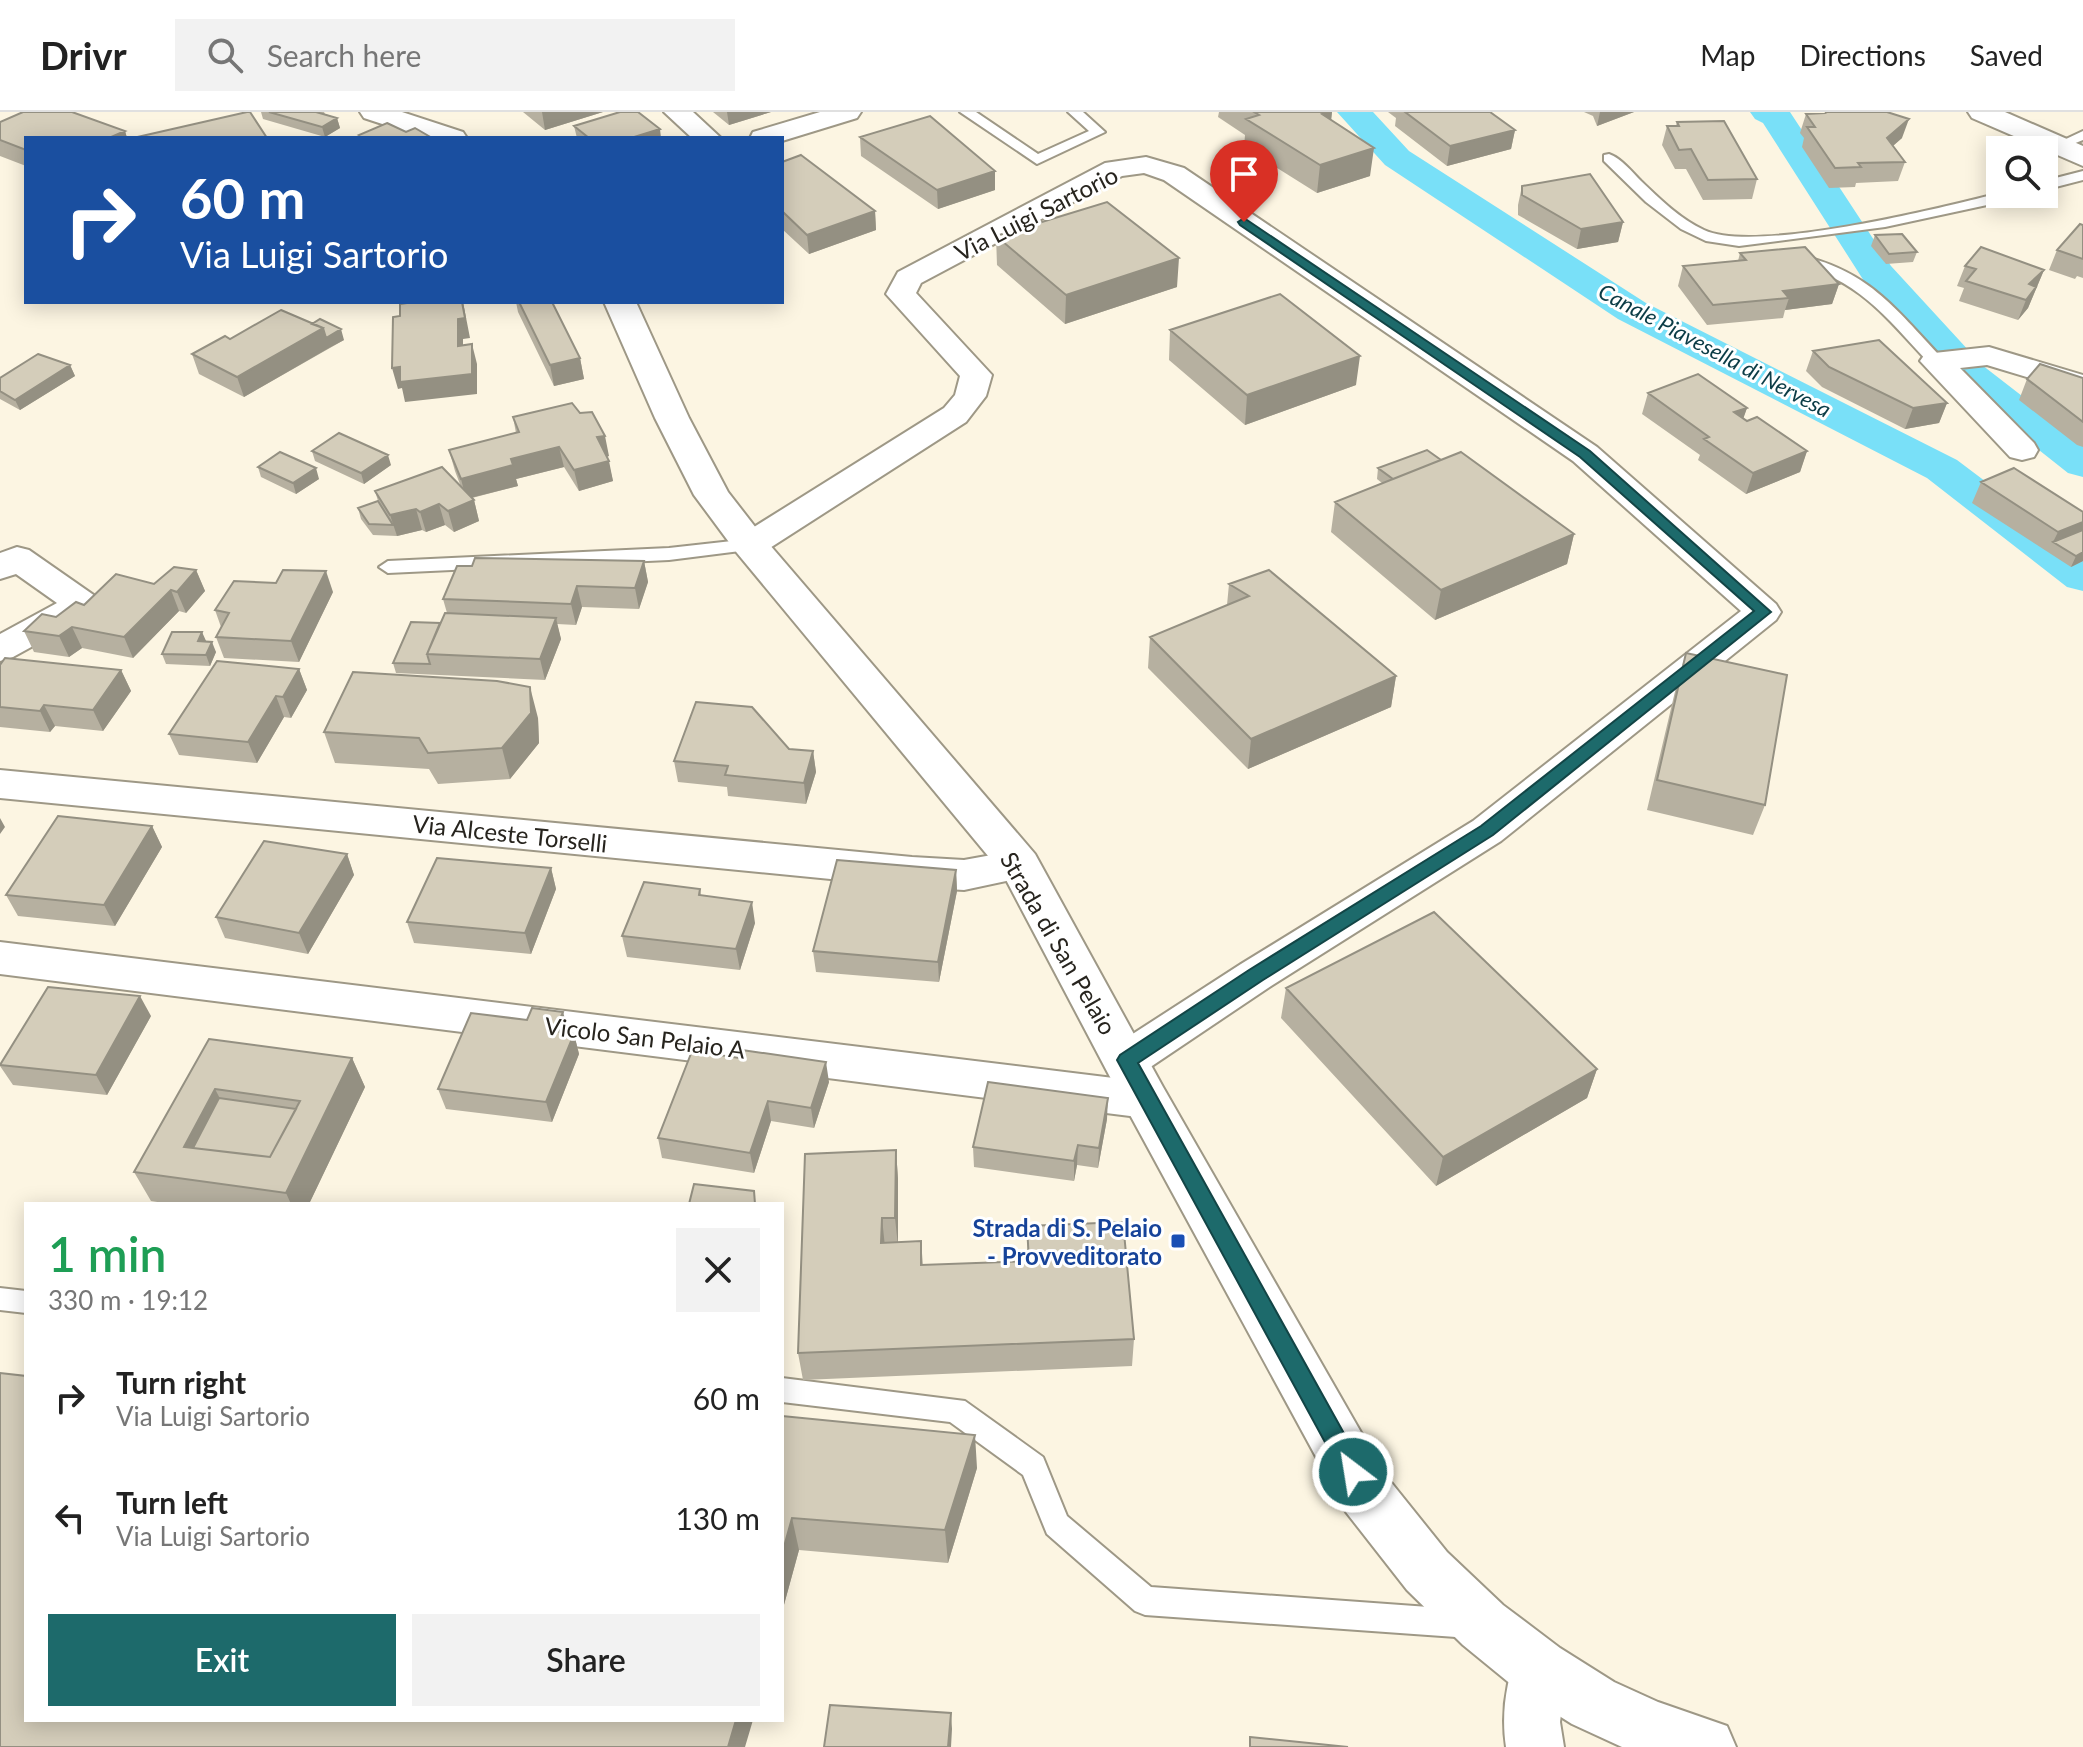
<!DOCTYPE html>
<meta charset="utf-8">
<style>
body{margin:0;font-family:Lato,sans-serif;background:#f2f2f2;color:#222;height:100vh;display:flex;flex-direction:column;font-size:30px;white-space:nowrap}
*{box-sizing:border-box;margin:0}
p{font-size:26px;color:#767676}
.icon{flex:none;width:44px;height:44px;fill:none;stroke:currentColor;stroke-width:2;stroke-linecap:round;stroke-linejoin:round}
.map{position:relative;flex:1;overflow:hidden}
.panel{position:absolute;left:24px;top:1090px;width:760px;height:520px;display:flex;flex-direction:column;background:#fff;border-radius:0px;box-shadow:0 4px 20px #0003}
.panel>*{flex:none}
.banner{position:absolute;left:24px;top:24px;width:760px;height:168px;border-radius:0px;box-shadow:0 4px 20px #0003;background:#1a4fa0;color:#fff;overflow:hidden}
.tools{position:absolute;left:1986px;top:24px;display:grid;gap:16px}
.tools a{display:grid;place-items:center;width:72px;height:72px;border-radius:0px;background:#fff;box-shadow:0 4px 20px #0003;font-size:40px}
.pin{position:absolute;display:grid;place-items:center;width:68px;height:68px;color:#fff;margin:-82px -34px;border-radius:50% 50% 50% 0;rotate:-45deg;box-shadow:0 0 8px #0007}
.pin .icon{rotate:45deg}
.me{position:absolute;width:88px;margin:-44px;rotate:329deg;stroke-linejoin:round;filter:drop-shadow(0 0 6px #0008)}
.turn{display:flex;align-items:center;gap:28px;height:168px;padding:0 24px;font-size:36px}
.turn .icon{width:104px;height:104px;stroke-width:2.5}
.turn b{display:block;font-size:56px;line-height:68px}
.round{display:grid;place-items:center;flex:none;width:84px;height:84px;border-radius:0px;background:#f2f2f2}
.summary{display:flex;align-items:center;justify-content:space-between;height:136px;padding:0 24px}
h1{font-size:48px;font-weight:600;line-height:60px;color:#1e9e55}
.cta{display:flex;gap:16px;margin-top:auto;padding:16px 24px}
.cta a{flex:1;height:92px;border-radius:0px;background:#1d6a6b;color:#fff;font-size:32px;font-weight:600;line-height:92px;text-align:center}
.cta a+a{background:#f2f2f2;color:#222}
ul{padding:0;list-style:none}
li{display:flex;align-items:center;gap:24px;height:120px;padding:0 24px}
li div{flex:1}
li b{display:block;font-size:30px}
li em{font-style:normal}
header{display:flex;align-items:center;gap:48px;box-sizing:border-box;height:112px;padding:0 40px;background:#fff;border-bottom:2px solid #e0e0e0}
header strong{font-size:38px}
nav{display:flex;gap:44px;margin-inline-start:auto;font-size:28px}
.search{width:560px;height:72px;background:#f2f2f2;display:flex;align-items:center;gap:20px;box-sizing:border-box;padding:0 28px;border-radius:0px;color:#767676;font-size:30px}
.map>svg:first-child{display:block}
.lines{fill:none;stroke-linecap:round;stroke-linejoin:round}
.canal{fill:#79e0f8;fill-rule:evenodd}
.lane-casing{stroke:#9e9886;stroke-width:4}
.street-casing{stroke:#9e9886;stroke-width:4}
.secondary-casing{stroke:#9e9886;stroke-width:4}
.primary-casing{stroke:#9e9886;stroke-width:4}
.lane{fill:#fff;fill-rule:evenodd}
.street{fill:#fff;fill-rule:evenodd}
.secondary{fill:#fff;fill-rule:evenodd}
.primary{fill:#fff;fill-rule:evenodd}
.wall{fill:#b6b0a0}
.shaded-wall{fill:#949082}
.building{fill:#d4cdba;stroke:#949082;stroke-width:2;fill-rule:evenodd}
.route{fill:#1d6a6b;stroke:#134546;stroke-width:2}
.transit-dot{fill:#1a4fb4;stroke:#fff;stroke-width:3}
.labels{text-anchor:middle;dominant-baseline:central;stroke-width:6;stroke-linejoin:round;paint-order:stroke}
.far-water-label{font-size:22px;font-style:italic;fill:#0b3c46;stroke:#fff}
.street-label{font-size:24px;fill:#27241e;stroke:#fff}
.transit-label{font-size:24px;font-weight:bold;fill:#164399;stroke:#fff;text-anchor:end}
</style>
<header>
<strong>Drivr</strong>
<div class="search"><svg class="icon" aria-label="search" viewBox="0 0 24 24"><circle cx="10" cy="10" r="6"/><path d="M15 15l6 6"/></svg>Search here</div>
<nav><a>Map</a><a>Directions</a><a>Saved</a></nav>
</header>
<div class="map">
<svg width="2083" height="1635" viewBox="0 0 2083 1635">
<rect width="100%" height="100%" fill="#fcf5e2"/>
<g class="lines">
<!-- canal -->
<path class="canal" d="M1337 0H1373L1409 39 1646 191 1957 348 2083 443V479L2067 475 1927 366 1618 207 1385 53Z
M1750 0H1790L1891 154 1982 253 2083 331V365L2068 361 1954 271 1864 169 1763 11 1755 7Z"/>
<defs>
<path id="lane" d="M960 0H976L1038 42 1089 19 1068 0H1083L1105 20 1037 52Z
M2083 19V28L2058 38 2051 34Z
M1609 42C1621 46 1632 60 1641 69 1660 87 1680 107 1704 118 1755 142 1941 96 2000 81L2020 82 1987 93 1885 115 1739 134 1706 129 1681 117 1646 90 1604 49V43Z
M2083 59V68L2044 78V69Z
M1794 142C1867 157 1893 194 1942 246V252H1930C1883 202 1859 167 1789 150L1786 147Z
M750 427 756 429 759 433 756 437 669 448 388 461 379 455 388 449 669 436Z
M0 1176 26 1179V1201L0 1198Z
M782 1266 965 1289 1043 1345 1067 1404 1151 1475 1470 1498 1480 1502 1484 1512 1480 1522 1470 1526 1145 1503 1135 1499 1047 1422 1023 1363 950 1310 782 1290Z"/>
<path id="street" d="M664 0H693L721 26H692Z
M820 0H861L857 6 782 29V26H750L753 20Z
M1146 45 1184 56 1597 335 1776 492 1781 500 1776 508 1501 729 1271 874 1143 960 1127 966 1111 960 1105 948 1111 936 1241 852 1473 709 1741 499 1573 349 1164 68 1144 61 1122 64 921 171 916 181 992 263 986 284 966 310 762 441 750 444 738 441 733 433 738 425 944 296 955 283 960 264 886 182 898 160 1105 51Z
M1989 235 2083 263V282L1987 253 1960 256 2034 331 2038 338 2034 345 2022 348 2010 345 1920 249 1925 242Z
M17 435 29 438 95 484 100 492 95 500 13 545 0 549V522L57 491 16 462 0 467V441Z
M0 658 912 745 964 748 1020 738 1034 743 1040 753 1034 763 964 778 912 775 0 686Z
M0 830 1146 970 1162 975 1169 988 1162 1001 1146 1006 0 862Z
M1539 1529 1559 1537 1567 1557 1560 1610 1564 1635H1506C1501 1602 1506 1568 1519 1537Z"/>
<path id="secondary" d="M360 0H402L463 20 467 26H425L364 6Z
M604 190H636L689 306 728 380 763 425 1035 742 1163 975 1386 1364 1447 1440 1503 1493 1560 1536 1614 1570 1658 1590 1727 1614 1736 1635H1622L1572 1612 1518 1578 1463 1533 1407 1478 1346 1400 1129 1001 1003 762 737 441 694 383 655 306Z"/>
<path id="primary" d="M1968 0H2005L2083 34V54L1972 6Z"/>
</defs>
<!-- lane casing -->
<use href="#lane" class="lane-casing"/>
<!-- street casing -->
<use href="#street" class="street-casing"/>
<!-- secondary casing -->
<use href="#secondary" class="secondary-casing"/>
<!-- primary casing -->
<use href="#primary" class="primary-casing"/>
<!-- lane -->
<use href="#lane" class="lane"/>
<!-- street -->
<use href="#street" class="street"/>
<!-- secondary -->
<use href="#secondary" class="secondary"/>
<!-- primary -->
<use href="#primary" class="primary"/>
</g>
<!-- wall -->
<path class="wall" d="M261 0H324L325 2 337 6 340 16 325 25 263 7Z
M523 0H603L545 18Z
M713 0H771L729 13Z
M1219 0H1332L1331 8 1370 64 1317 81 1244 35 1245 23 1218 5Z
M1388 0H1490L1515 18 1511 37 1447 54 1395 14 1396 6Z
M1584 0H1634L1597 14 1593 4Z
M1825 1 1902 26 1893 34 1905 50 1898 69 1856 71 1855 75 1829 76 1802 35 1804 26 1800 21 1806 2Z
M0 10 125 19 127 26H26V54L0 44Z
M1677 10 1757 67 1752 87 1703 88 1686 57H1675L1662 33 1667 14H1676Z
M574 14 661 26H577Z
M860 25 995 78 938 97 861 44Z
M782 50 875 99 876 118 809 142 782 117Z
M1522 74 1623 110 1618 130 1577 137 1518 103V93Z
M2083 113V166L2077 164 2075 167 2049 158 2057 138Z
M1875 123 1917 140 1913 150 1886 152 1871 134Z
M996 124 1177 175 1065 212 997 153Z
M1740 141 1839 172 1832 192 1785 198 1783 206 1707 213 1678 174 1683 154 1738 149Z
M1965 154 2044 158 2028 196 2018 208 1959 189 1964 176 1957 174Z
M516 190H552L580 246 584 267 554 274 518 200Z
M281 198 344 228 244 285 199 262 192 242 230 227Z
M1170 218 1356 273 1245 313 1169 248Z
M1813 239 1947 291 1939 311 1905 317 1822 275 1806 259Z
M70 253 75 264 20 298 0 287V266Z
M2083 266V335L2077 333 2019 288 2027 267Z
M1648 281 1747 296 1743 306 1807 339 1800 360 1746 382 1698 348 1700 343 1642 302Z
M513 305 609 344 607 345 613 369 579 379 564 355 516 367 518 374 472 386 474 388 479 409 454 420 445 413 426 420 422 418 397 424 373 423 361 407 358 396 378 389 375 379 461 375 455 359 449 338 516 321Z
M312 339 391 353 364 372 315 349Z
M1441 348 1574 422 1567 452 1435 508 1331 420 1335 390 1382 371 1377 367 1378 356Z
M258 355 319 367 296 382 261 365Z
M1981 370 2083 400V449L2071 455 1972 391Z
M644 449 648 470 639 497 582 495 576 513 557 512 561 527 545 568 396 561 393 551 440 511 447 501 443 487 472 454Z
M196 458 205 479 186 501 179 499 133 546 82 536 69 545 34 540 24 519 84 493Z
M1229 472 1396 564 1391 595 1248 657 1148 556 1150 525 1227 493Z
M333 480 299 550 224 546 216 525 221 515 215 498Z
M206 530 216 540 210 554 166 552 162 542Z
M1686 541 1765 693 1753 723 1647 698 1677 571Z
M0 553 121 558 131 579 103 619 55 614 50 620 0 615Z
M299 557 307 578 291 606 284 605 257 651 179 643 169 622Z
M538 606 539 631 510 667 438 672 429 657 335 651 324 620Z
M813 639 816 660 806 692 728 684 727 675 678 670 674 649Z
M152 714 162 735 115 814 18 804 6 783Z
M347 742 354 763 308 842 225 826 216 805Z
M551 756 556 777 531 842 414 831 407 810Z
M956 758 957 779 939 870 816 860 813 839Z
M700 777 701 783 755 811 740 858 627 845 622 824Z
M1286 876 1597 957 1587 986 1436 1074 1281 906Z
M151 904 107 983 13 973 0 954Z
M569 920 574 922 579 942 552 1010 446 997 438 977Z
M209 927 352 946 365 975 309 1092H170L151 1089 134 1060Z
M739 946 829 970 814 1016 771 1009 754 1061 662 1046 658 1026Z
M1107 1007 1098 1056 1077 1053 1074 1069 974 1055 973 1035Z
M896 1038 898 1067V1130L921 1129 923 1153 1028 1149 1027 1114 1134 1227 1132 1254 803 1268 798 1241Z
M782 1304 977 1356 948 1451 799 1438 782 1500Z"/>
<!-- shaded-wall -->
<path class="shaded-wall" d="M542 0H603L545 18Z
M727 0H771L729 13Z
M1327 0H1332L1329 26 1322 2Z
M1600 0H1634L1597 14Z
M337 6 340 16 325 25 322 15Z
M1909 7 1902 26 1880 45 1887 26Z
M660 17 661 26H631Z
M1515 18 1511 37 1447 54 1450 34Z
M125 19 127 26H109Z
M1374 36 1370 64 1317 81 1320 53Z
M995 59V78L938 97 937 78Z
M875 99 876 118 809 142 807 123Z
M1623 110 1618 130 1577 137 1581 117Z
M1179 146 1177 175 1065 212 1066 183Z
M2044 158 2028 196 2018 208 2026 188 2029 172Z
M1839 172 1832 192 1785 198 1789 186 1783 179Z
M463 190 470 226 463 227V254L458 234V207Z
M323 216 329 236 244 285 237 265Z
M341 217 344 228 329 236 326 226Z
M472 232 477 252V282L405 290 402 276 398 277 392 256Z
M1360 244 1356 273 1245 313 1247 283Z
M580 246 584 267 554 274 550 253Z
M70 253 75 264 20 298 15 288Z
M1947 291 1939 311 1905 317 1913 296Z
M1747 296 1740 316 1734 300Z
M605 324 609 344 601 345 597 325Z
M559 335 564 355 516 367 518 374 466 387 461 367 511 347Z
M1807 339 1800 360 1746 382 1753 361Z
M388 343 391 353 364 372 361 361Z
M609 349 613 369 579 379 574 358Z
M316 356 319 367 296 382 293 371Z
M474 388 479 409 454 420 448 399Z
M439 392 445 413 426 420 420 400Z
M416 397 422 418 397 424 390 403Z
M2083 410V426L2053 430 2058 420Z
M1574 422 1567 452 1435 508 1441 478Z
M2083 440V449L2071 455 2076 444Z
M644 449 648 470 639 497 635 476Z
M196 458 205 479 186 501 177 480Z
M326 459 333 480 299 550 291 529Z
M577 474 582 495 576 513 571 492Z
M171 478 179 499 133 546 124 525Z
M556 506 561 527 545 568 540 547Z
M72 515 82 536 69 545 59 524Z
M202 520 207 531 198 529Z
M212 530 216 540 210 554 206 543Z
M299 557 307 578 291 606 283 585Z
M121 558 131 579 103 619 93 598Z
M1396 564 1391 595 1248 657 1251 627Z
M530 575 538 606 539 631 510 667 502 636Z
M276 584 284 605 257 651 248 630Z
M44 593 55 614 50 620 40 599Z
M813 639 816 660 806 692 804 671Z
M0 706 5 715 0 722Z
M152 714 162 735 115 814 104 793Z
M347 742 354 763 308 842 299 821Z
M551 756 556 777 531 842 525 821Z
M956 758 957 779 939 870 938 850Z
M752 790 755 811 740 858 736 837Z
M140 884 151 904 107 983 96 963Z
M563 900 569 920 561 940 555 919Z
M574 922 579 942 552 1010 546 990Z
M352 946 365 975 309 1092H291L286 1081Z
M826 950 829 970 814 1016 811 996Z
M1597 957 1587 986 1436 1074 1443 1045Z
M215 977 230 1006 209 1046 184 1035Z
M1108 986 1107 1007 1098 1056 1099 1036Z
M768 989 771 1009 754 1061 750 1041Z
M1078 1033 1077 1053 1074 1069V1049Z
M896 1038 898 1067V1134L895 1106Z
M882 1106 885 1135 881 1131Z
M975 1323 977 1356 948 1451 945 1418Z
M792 1406 799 1438 782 1500V1442Z
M951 1601 952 1617 951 1635H948Z
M736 1608H753L745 1635H728Z"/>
<!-- building -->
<path class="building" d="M23 0H72L125 19 109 26H26V38L0 28V10Z
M247 0H250L267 26H133Z
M269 0H316L337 6 322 15Z
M620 0H638L660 17 631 26H589L574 14Z
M1254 0H1327L1322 2 1374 36 1320 53 1246 7 1259 3Z
M1405 0H1490L1515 18 1450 34Z
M1827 0H1887L1909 7 1887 26 1905 50 1858 51 1861 55 1835 56 1807 15H1815L1806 2 1825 1Z
M930 4 995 59 937 78 860 25Z
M1724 9 1757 67 1708 68 1691 37 1679 38 1667 14H1679L1677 10Z
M387 11 406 20 415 16 432 26H365L359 23Z
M801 43 875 99 807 123 782 99V50Z
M1590 62 1623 110 1581 117 1522 83V74Z
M1107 90 1179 146 1066 183 996 124Z
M2080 112 2083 113V147L2057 138Z
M1902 122 1917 140 1889 142 1875 123Z
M1805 135 1839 172 1783 179 1789 186 1713 193 1683 154 1746 148 1740 141Z
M1981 135 2044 158 2029 172 2036 175 2026 188 1966 169 1976 157 1965 154Z
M1280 182 1360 244 1247 283 1170 218Z
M414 190H462L465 206 458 207V234L472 232V262L400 270V255L392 256 393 205 400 204V192Z
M519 190H552L580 246 550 253Z
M281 198 323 216 237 265 192 242 225 224 230 227Z
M320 207 341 217 326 226 323 216 312 212Z
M1879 228 1947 291 1913 296 1829 255 1813 239Z
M38 242 70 253 15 288 0 279V266Z
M2040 252 2083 266V310L2027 267Z
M1698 262 1747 296 1734 300 1747 309 1757 305 1807 339 1753 361 1704 327 1709 325 1648 281Z
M572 291 580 301 592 300 605 324 597 325 609 349 574 358 559 335 511 347 513 353 461 367 449 338 519 320 513 305Z
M339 321 388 343 361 361 312 339Z
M1427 338 1441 348 1393 367 1378 356Z
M280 340 316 356 293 371 258 355Z
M1461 340 1574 422 1441 478 1335 390Z
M442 355 474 388 448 399 439 392 420 400 416 397 390 403 375 379Z
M2014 356 2083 400V410L2058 420 1981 370Z
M378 389 393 413 369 412 358 396Z
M2083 418V440L2076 444 2053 430Z
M475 446 644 449 635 476 577 474 571 492 443 487 457 454H472Z
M174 455 196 458 177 480 171 478 124 525 72 515 59 524 24 519 42 502 56 505 76 490 84 493 116 462 154 472Z
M283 458 326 459 291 529 216 525 229 501 215 498 234 469 276 471Z
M1269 458 1396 564 1251 627 1150 525 1249 484 1229 472Z
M445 501 556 506 540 547 427 542Z
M411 510 440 511 427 542 430 552 393 551Z
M172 520H202L198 529 212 530 206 543 162 542Z
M1686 541 1787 563 1765 693 1657 668Z
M5 546 121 558 93 598 44 593 40 599 0 595V553Z
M217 549 299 557 283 585 276 584 248 630 169 622Z
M353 560 497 569 530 575 531 601 502 636 428 641 419 626 324 620Z
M696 590 752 595 789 637 813 639 804 671 725 663 728 654 674 649Z
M58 704 152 714 104 793 6 783Z
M264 729 347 742 299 821 216 805Z
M437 746 551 756 525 821 407 810Z
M837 748 956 758 938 850 813 839Z
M644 770 700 777 699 783 752 790 736 837 622 824Z
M1434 800 1597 957 1443 1045 1286 876Z
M48 875 140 884 96 963 0 953Z
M532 896 563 900 555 919 574 922 546 990 438 977 471 901 527 908Z
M209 927 352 946 286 1081 134 1060ZM215 977 300 989 270 1045 184 1035Z
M742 938 826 950 811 996 768 989 750 1041 658 1026 692 939 739 946Z
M988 970 1108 986 1099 1036 1078 1033 1074 1049 973 1035Z
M219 986 296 997 270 1045 193 1036Z
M896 1038 895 1106H882L881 1131 921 1129V1153L1029 1149 1027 1114 1123 1110 1134 1227 798 1241 805 1042Z
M694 1072 754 1079 755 1092H689Z
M0 1261 26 1264V1608H736L728 1635H0Z
M782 1304 975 1323 945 1418 792 1406 782 1442Z
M830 1593 951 1601 948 1635H824Z
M1250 1625 1348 1635H1250Z"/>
<!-- route -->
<path class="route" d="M1244 106 1590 339 1771 500 1493 723 1263 868 1138 951 1361 1352 1364 1360 1361 1367 1353 1370 1345 1367 1117 948 1120 943 1249 858 1481 714 1754 499 1580 345 1240 113 1238 110Z"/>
<!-- markers -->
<rect class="transit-dot" x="1170" y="1121" width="16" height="16" rx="4"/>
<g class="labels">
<!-- far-water labels -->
<g class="far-water-label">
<text transform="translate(1715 238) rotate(28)">Canale Piavesella di Nervesa</text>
</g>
<!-- street labels -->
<g class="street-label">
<text transform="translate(1036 101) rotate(-27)">Via Luigi Sartorio</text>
<text transform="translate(510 721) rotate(6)">Via Alceste Torselli</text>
<text transform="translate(1059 831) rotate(60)">Strada di San Pelaio</text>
<text transform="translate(645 925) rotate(7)">Vicolo San Pelaio A</text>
</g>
<!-- transit labels -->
<g class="transit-label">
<text x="1162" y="1115">Strada di S. Pelaio<tspan x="1162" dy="28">- Provveditorato</tspan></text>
</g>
</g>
</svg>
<div class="tools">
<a><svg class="icon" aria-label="search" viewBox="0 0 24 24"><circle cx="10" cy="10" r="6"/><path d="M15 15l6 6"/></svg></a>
</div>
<div class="pin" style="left:1244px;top:110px;background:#d93025"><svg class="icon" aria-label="arrive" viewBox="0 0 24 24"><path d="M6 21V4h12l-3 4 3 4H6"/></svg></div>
<svg class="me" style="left:1353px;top:1360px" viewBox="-20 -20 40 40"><circle r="17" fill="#1d6a6b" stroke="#fff" stroke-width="3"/><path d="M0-11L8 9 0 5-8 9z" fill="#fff"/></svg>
<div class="banner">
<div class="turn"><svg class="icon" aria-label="right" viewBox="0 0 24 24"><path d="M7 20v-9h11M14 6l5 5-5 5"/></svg><div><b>60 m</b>Via Luigi Sartorio</div></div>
</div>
<section class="panel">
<div class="summary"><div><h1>1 min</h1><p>330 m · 19:12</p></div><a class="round"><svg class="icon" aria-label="close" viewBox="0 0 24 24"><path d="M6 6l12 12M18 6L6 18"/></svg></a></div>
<ul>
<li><svg class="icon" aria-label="right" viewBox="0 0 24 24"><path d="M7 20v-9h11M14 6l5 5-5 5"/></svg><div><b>Turn right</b><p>Via Luigi Sartorio</p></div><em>60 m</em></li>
<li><svg class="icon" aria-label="left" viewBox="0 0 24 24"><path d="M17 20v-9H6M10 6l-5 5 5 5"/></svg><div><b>Turn left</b><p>Via Luigi Sartorio</p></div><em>130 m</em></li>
</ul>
<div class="cta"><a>Exit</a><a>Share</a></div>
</section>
</div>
